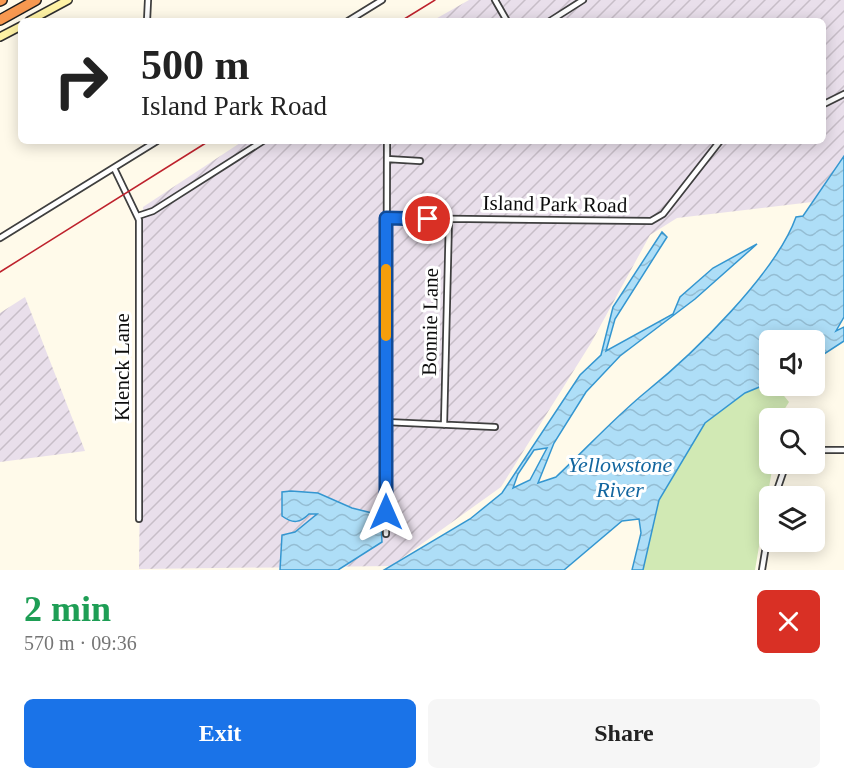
<!DOCTYPE html>
<meta charset="utf-8">
<style>
body{margin:0;font-family:Georgia,serif;background:#f6f6f6;color:#222;height:100vh;display:flex;flex-direction:column;font-size:22px;white-space:nowrap}
*{box-sizing:border-box;margin:0}
p{font-size:20px;color:#767676}
.icon{flex:none;width:33px;height:33px;fill:none;stroke:currentColor;stroke-width:2;stroke-linecap:round;stroke-linejoin:round}
.map{position:relative;height:570px;overflow:hidden}
.panel{display:flex;flex-direction:column;background:#fff;flex:1}
.panel>*{flex:none}
.top-card{position:absolute;left:18px;top:18px;width:808px;height:126px;border-radius:9px;box-shadow:0 3px 15px #0003;background:#fff;color:#222;overflow:hidden}
.fabs{position:absolute;left:759px;top:330px;display:grid;gap:12px}
.fabs a{display:grid;place-items:center;width:66px;height:66px;border-radius:9px;background:#fff;box-shadow:0 3px 15px #0003;font-size:30px}
.pin{position:absolute;display:grid;place-items:center;width:51px;height:51px;color:#fff;margin:-26px;border:3px solid #fff;border-radius:50%;box-shadow:0 2px 6px #0007}
.me{position:absolute;width:66px;margin:-33px;rotate:0deg;stroke-linejoin:round;filter:drop-shadow(0 0 4px #0008)}
.turn{display:flex;align-items:center;gap:21px;height:126px;padding:0 24px;font-size:27px}
.turn .icon{width:78px;height:78px;stroke-width:2.5}
.turn b{display:block;font-size:42px;line-height:51px}
.round{display:grid;place-items:center;flex:none;width:63px;height:63px;border-radius:9px;background:#f6f6f6}
.overview{display:flex;align-items:center;justify-content:space-between;height:102px;padding:0 24px}
h1{font-size:36px;font-weight:600;line-height:45px;color:#1e9e55}
.action{display:flex;gap:12px;margin-top:auto;padding:12px 24px}
.action a{flex:1;height:69px;border-radius:9px;background:#1a73e8;color:#fff;font-size:24px;font-weight:600;line-height:69px;text-align:center}
.action a+a{background:#f6f6f6;color:#222}
.map>svg:first-child{display:block}
.industrial{fill:url(#industrial-furrows)}
.green{fill:#d1e9b4}
.water{fill:url(#water-waves);stroke:#3496d0;stroke-width:1.5;fill-rule:evenodd}
.lines{fill:none;stroke-linecap:round;stroke-linejoin:round}
.street-casing{stroke:#3f3f3f;stroke-width:8}
.secondary-casing{stroke:#2e2e2e;stroke-width:10}
.highway-casing{stroke:#1d1d1d;stroke-width:12}
.street{stroke:#fff;stroke-width:4.5}
.secondary{stroke:#fff3a5;stroke-width:7}
.highway{stroke:#f79850;stroke-width:9}
.rail{stroke:#be222d;stroke-width:1.5}
.route-casing{stroke:#114b97;stroke-width:15}
.route{stroke:#1a73e8;stroke-width:10}
.slow{stroke:#f59e0b;stroke-width:10}
.labels{text-anchor:middle;dominant-baseline:central;stroke-width:6;stroke-linejoin:round;paint-order:stroke}
.street-label{font-size:21px;fill:#0c0c0c;stroke:#fff}
.water-label{font-size:22px;font-style:italic;fill:#13669f;stroke:#fff}
</style>
<div class="map">
<svg width="844" height="570" viewBox="0 0 844 570">
<defs>
<pattern id="industrial-furrows" width="10" height="10" patternUnits="userSpaceOnUse" patternTransform="scale(1.5)"><rect width="10" height="10" fill="#e9dfeb"/><path d="M-1 1l2-2M0 10L10 0M9 11l2-2" fill="none" stroke="#c7bec8"/></pattern>
<pattern id="water-waves" width="16" height="10" patternUnits="userSpaceOnUse" patternTransform="scale(1.5)"><rect width="16" height="10" fill="#aedef7"/><path d="M0 5q4-4 8 0t8 0" fill="none" stroke="#94bdd3"/></pattern>
</defs>
<rect width="100%" height="100%" fill="#fffaea"/>
<!-- industrial -->
<path class="industrial" d="M469 0H844V156L812 202 677 218 650 235 591 343 501 487 391 566 139 569 143 207 243 141H824V21H432Z
M25 297 85 451 0 462V313Z"/>
<!-- green -->
<path class="green" d="M769 383 770 386H776L789 402 779 418H770V464H773L755 570H643L659 500 705 423 745 392Z"/>
<!-- water -->
<path class="water" d="M844 156V317L836 331 844 327V341L815 360 814 340H770L769 383 745 393 705 423 659 500 643 570H632L641 533 639 519 622 521 564 570H384L470 519 502 493 580 375 601 355 613 307 662 232 667 237 615 319 606 351 673 314 680 297 713 268 757 244 695 299 620 356 586 392 554 443 538 483 556 477C586 449 615 417 647 391 693 354 776 273 796 217L803 216ZM547 448 530 480 513 488 518 474 534 450Z
M291 491 318 493 352 508 376 514 381 524 382 542 338 570H280L282 535 295 532 317 514H309C300 523 293 524 282 516V492Z"/>
<g class="lines">
<defs>
<path id="street" d="M495 0 507 21
M147 21 148 0
M348 21 382 0
M550 21 583 0
M824 104 844 94
M387 159 420 161
M114 168 139 220V519
M138 216 153 211 263 141
M386 218 651 221 663 214 720 141
M0 238 157 141
M386 422 495 427
M444 425 449 219
M814 450H844
M775 496 786 464
M386 534 387 141
M762 570 770 521"/>
<path id="secondary" d="M29 21 68 0
M0 37 21 26"/>
<path id="highway" d="M0 1 2 0
M0 20 36 0"/>
</defs>
<!-- street casing -->
<use href="#street" class="street-casing"/>
<!-- secondary casing -->
<use href="#secondary" class="secondary-casing"/>
<!-- highway casing -->
<use href="#highway" class="highway-casing"/>
<!-- street -->
<use href="#street" class="street"/>
<!-- secondary -->
<use href="#secondary" class="secondary"/>
<!-- highway -->
<use href="#highway" class="highway"/>
<!-- rail -->
<path class="rail" d="M401 21 435 0
M0 272 209 141"/>
</g>
<g class="lines">
<defs>
<path id="route" d="M386 512V218L428 219"/>
</defs>
<!-- route casing -->
<use href="#route" class="route-casing"/>
<!-- route -->
<use href="#route" class="route"/>
<!-- slow -->
<path class="slow" d="M386 336V269"/>
</g>
<g class="labels">
<!-- street labels -->
<g class="street-label">
<text transform="translate(555 204) rotate(1)">Island Park Road</text>
<text transform="translate(430 322) rotate(-89)">Bonnie Lane</text>
<text transform="translate(122 367) rotate(-90)">Klenck Lane</text>
</g>
<!-- water labels -->
<g class="water-label">
<text x="620" y="464">Yellowstone<tspan x="620" dy="25">River</tspan></text>
</g>
</g>
</svg>
<div class="fabs">
<a><svg class="icon" aria-label="sound" viewBox="0 0 24 24"><path d="M4 9h4l5-4v14l-5-4H4zM17 9q2 3 0 6"/></svg></a>
<a><svg class="icon" aria-label="search" viewBox="0 0 24 24"><circle cx="10" cy="10" r="6"/><path d="M15 15l6 6"/></svg></a>
<a><svg class="icon" aria-label="layers" viewBox="0 0 24 24"><path d="M12 4l9 5-9 5-9-5zM3 14l9 5 9-5"/></svg></a>
</div>
<div class="pin" style="left:428px;top:219px;background:#d93025"><svg class="icon" aria-label="arrive" viewBox="0 0 24 24"><path d="M6 21V4h12l-3 4 3 4H6"/></svg></div>
<svg class="me" style="left:386px;top:512px" viewBox="-20 -20 40 40"><path d="M0-17L14 15 0 8-14 15z" fill="#1a73e8" stroke="#fff" stroke-width="4"/></svg>
<div class="top-card">
<div class="turn"><svg class="icon" aria-label="right" viewBox="0 0 24 24"><path d="M7 20v-9h11M14 6l5 5-5 5"/></svg><div><b>500 m</b>Island Park Road</div></div>
</div>
</div>
<section class="panel">
<div class="overview"><div><h1>2 min</h1><p>570 m · 09:36</p></div><a class="round" style="background:#d93025;color:#fff"><svg class="icon" aria-label="close" viewBox="0 0 24 24"><path d="M6 6l12 12M18 6L6 18"/></svg></a></div>
<div class="action"><a>Exit</a><a>Share</a></div>
</section>
